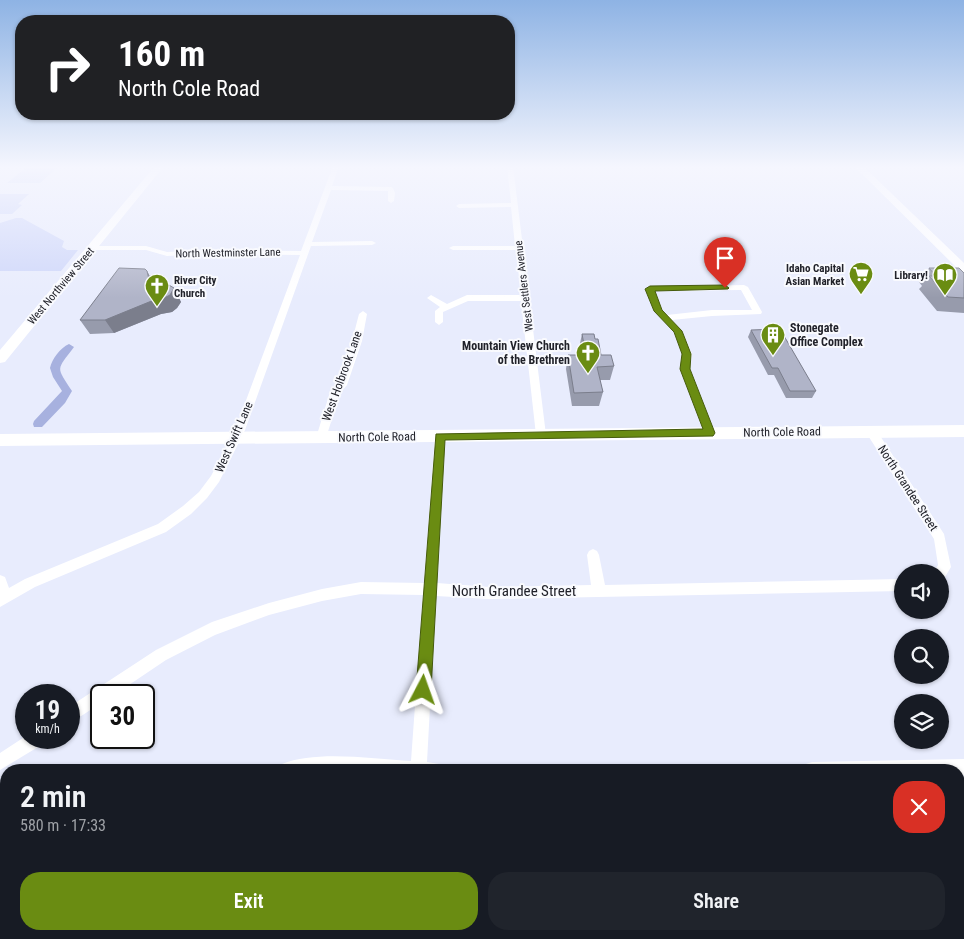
<!DOCTYPE html>
<meta charset="utf-8">
<style>
body{margin:0;font-family:"Roboto Condensed",sans-serif;background:#20242c;color:#f1f3f6;height:100vh;display:flex;flex-direction:column;font-size:19px;white-space:nowrap}
*{box-sizing:border-box;margin:0}
p{font-size:16px;color:#9ea1a6}
.icon{flex:none;width:28px;height:28px;fill:none;stroke:currentColor;stroke-width:2;stroke-linecap:round;stroke-linejoin:round}
.map{position:relative;flex:1;overflow:hidden}
.panel{position:absolute;left:0px;top:764px;width:965px;height:176px;display:flex;flex-direction:column;background:#171b24;border-radius:20px 20px 0 0;box-shadow:0 1px 4px #0004}
.panel>*{flex:none}
.banner{position:absolute;left:15px;top:15px;width:500px;height:105px;border-radius:20px;box-shadow:0 1px 4px #0004;background:#202124;color:#fff;overflow:hidden}
.buttons{position:absolute;left:894px;top:564px;display:grid;gap:10px}
.buttons a{display:grid;place-items:center;width:55px;height:55px;border-radius:50%;background:#171b24;box-shadow:0 1px 4px #0004;font-size:25px}
.speed{position:absolute;left:15px;top:684px;display:flex;gap:10px;font-size:25px;font-weight:700;text-align:center}
.speed>*{display:grid;place-content:center;width:65px;height:65px;border-radius:50%;background:#171b24;box-shadow:0 1px 4px #0004;line-height:1}
.speed small{font-size:12px;font-weight:400}
.speed .limit{border:2px solid #111;border-radius:8px;background:#fff;color:#111}
.pin{position:absolute;display:grid;place-items:center;width:42px;height:42px;color:#fff;margin:-51px -21px;border-radius:50% 50% 50% 0;rotate:-45deg;box-shadow:0 0 5px #0007}
.pin .icon{rotate:45deg}
.me{position:absolute;width:55px;margin:-28px;rotate:4deg;stroke-linejoin:round;filter:drop-shadow(0 0 4px #0008)}
.turn{display:flex;align-items:center;gap:18px;height:105px;padding:0 20px;font-size:22px}
.turn .icon{width:65px;height:65px;stroke-width:2.5}
.turn b{display:block;font-size:35px;line-height:42px}
.round{display:grid;place-items:center;flex:none;width:52px;height:52px;border-radius:20px;background:#20242c}
.summary{display:flex;align-items:center;justify-content:space-between;height:85px;padding:0 20px}
h1{font-size:30px;font-weight:600;line-height:38px}
.primary-button{display:flex;gap:10px;margin-top:auto;padding:10px 20px}
.primary-button a{flex:1;height:58px;border-radius:20px;background:#6a8c12;color:#fff;font-size:20px;font-weight:600;line-height:58px;text-align:center}
.primary-button a+a{background:#20242c;color:#f1f3f6}
.map>svg:first-child{display:block}
.green{fill:#cfd7fa}
.lines{fill:none;stroke-linecap:round;stroke-linejoin:round}
.canal{fill:#a7b1df;fill-rule:evenodd}
.street{fill:#fff;fill-rule:evenodd}
.secondary{fill:#fff;fill-rule:evenodd}
.wall{fill:#979bac}
.shaded-wall{fill:#7b7e8c}
.building{fill:#b0b4c8;stroke:#7b7e8c}
.route{fill:#6a8c12;stroke:#455b0c}
.labels{text-anchor:middle;dominant-baseline:central;stroke-width:4;stroke-linejoin:round;paint-order:stroke}
.far-street-label{font-size:11px;fill:#21222a;stroke:#f9fafe}
.far-poi-label{font-size:11px;font-weight:bold;fill:#21222a;stroke:#f9fafe;text-anchor:end}
.poi-label{font-size:12px;font-weight:bold;fill:#21222a;stroke:#f9fafe;text-anchor:start}
.street-label{font-size:12px;fill:#21222a;stroke:#f9fafe}
.near-street-label{font-size:15px;fill:#21222a;stroke:#f9fafe}
</style>
<div class="map">
<svg width="964" height="939" viewBox="0 0 964 939">
<rect width="100%" height="100%" fill="#e8ecfd"/>
<!-- green -->
<path class="green" d="M28 166H94L58 167 40 183H7Z
M0 194H29L18 204 22 205 12 214H0Z
M16 218H22L64 241 62 247 67 250H78L61 271H0V223Z"/>
<g class="lines">
<!-- canal -->
<path class="canal" d="M69 344 74 347C56 371 56 366 72 391L65 403 42 427H34L33 424 34 421 62 391 53 377 50 368C52 359 60 348 69 344Z"/>
<!-- street -->
<path class="street" d="M333 166H339L332 186 391 187 393 188 395 193 394 201 391 203 388 201V191L331 190 312 242 372 241 376 243 372 245 311 246 245 430 219 482 207 498 191 514 166 532 35 587 0 607V575L5 577 9 588 25 579 158 524 183 506 199 492 211 476 235 430 300 255 201 254 167 256 146 250H89V246H146L167 252 201 250 301 251Z
M507 166H513L546 435 541 439 536 435 521 301H468L443 312V322L439 325 435 322V311L440 307 427 298 431 295 447 304 467 295H521L516 250H453L449 248 453 246H515L511 207 459 208 456 206 459 204 511 203Z
M959 166H964V169Z
M744 285 748 287 762 312 761 314 712 316 672 320 682 331 692 354 690 369 715 433 710 437 705 433 680 369 682 354 674 332 654 311 645 289 649 287ZM741 290 752 310H712L667 315 662 310 654 291Z
M363 311 367 314 362 341 347 385 340 393 326 438 325 441H317L316 438 330 392 338 384 352 341 359 314Z
M871 427 875 428 944 534 951 567 945 577 940 579V572H934L938 565 934 539 867 434 866 431 867 428Z
M440 432 445 436 437 583 489 587 591 585 587 555 589 551 593 549 597 551 599 555 605 585 902 579V591L489 599 436 596 427 762 439 764 441 770H280L282 764C316 750 374 759 411 761L423 595 361 594 322 601 269 615 215 635 166 660 114 695H101V703L69 724V707L156 650 212 622 269 603 322 589 361 582 424 583 435 436Z
M26 736V738H45L43 744 0 770V753Z
M964 759V775H959V770H804L806 764 812 762Z
M86 934H105L103 939H83Z
M398 934H416L417 939H397Z"/>
<!-- secondary -->
<path class="secondary" d="M155 166H164L5 362 0 363V350Z
M854 166H863L964 263V272L960 271Z
M964 425V437L0 446V434Z"/>
</g>
<!-- wall -->
<path class="wall" d="M929 268 964 273V313L937 311 919 289 922 286 919 282Z
M147 271 151 279 174 288 181 302 177 308 172 312 161 314 114 333 90 334 80 320Z
M751 330 816 391 812 398H786L774 375H768L748 337Z
M582 334 595 339 601 355 614 366 610 380H600L603 392 599 406H572L566 369 568 355H581L579 348Z"/>
<!-- shaded-wall -->
<path class="shaded-wall" d="M147 271 154 284 149 280Z
M174 288 181 302 177 308 172 312 161 314 114 333 105 320Z"/>
<!-- building -->
<path class="building" d="M119 268 145 269 147 271 149 280 155 277 174 288 170 295 164 298 154 300 105 320H80Z
M929 268H959L964 273V298L948 297 929 276H936Z
M780 329 816 391H790L778 368H772L751 330Z
M582 334H594L595 339H598L601 355H611L614 366 597 367 603 392 574 393 568 355H586Z"/>
<!-- sky -->
<linearGradient id="sky" x2="0" y2="1"><stop stop-color="#8eb3e4"/><stop offset="0.56" stop-color="#f5f6fe"/><stop offset="1" stop-color="#f5f6fe" stop-opacity="0"/></linearGradient>
<rect width="964" height="298" fill="url(#sky)"/>
<!-- route -->
<path class="route" d="M725 285 729 288 728 289 655 291 662 310 682 331 691 354 690 369 715 433 713 436 445 440 431 690 429 695 423 697 418 695 416 690 436 434 703 429 680 369 682 354 674 332 654 311 645 289 650 286Z"/>
<!-- icons -->
<defs>
<symbol id="supermarket-pin" viewBox="-11 -11 22 30"><path d="M0 17L-7.5 6A9.5 9.5 0 1 1 7.5 6Z" fill="#6a8c12" stroke="#f9fafe"/><path d="M-6-5.5h2.5l.6 2H6L4.5 2H-2.5L-4.4-4H-6ZM-1.5 3.2a1.3 1.3 0 1 0 .1 0ZM3 3.2a1.3 1.3 0 1 0 .1 0Z" fill="#fff"/></symbol>
<symbol id="library-pin" viewBox="-11 -11 22 30"><path d="M0 17L-7.5 6A9.5 9.5 0 1 1 7.5 6Z" fill="#6a8c12" stroke="#f9fafe"/><path d="M-6-4Q-3-5.5-.7-3.5V5Q-3 3-6 4ZM6-4Q3-5.5 .7-3.5V5Q3 3 6 4Z" fill="#fff"/></symbol>
<symbol id="church-pin" viewBox="-11 -11 22 30"><path d="M0 17L-7.5 6A9.5 9.5 0 1 1 7.5 6Z" fill="#6a8c12" stroke="#f9fafe"/><path d="M-1.2-6h2.4v3.5h3.3v2.4h-3.3V6h-2.4V-.1h-3.3v-2.4h3.3Z" fill="#fff"/></symbol>
<symbol id="building-pin" viewBox="-11 -11 22 30"><path d="M0 17L-7.5 6A9.5 9.5 0 1 1 7.5 6Z" fill="#6a8c12" stroke="#f9fafe"/><path d="M-4-6H4V6H1V3H-1V6H-4ZM-2.5-4.3h1.7v1.8h-1.7ZM.8-4.3h1.7v1.8H.8ZM-2.5-1h1.7V.8h-1.7ZM.8-1h1.7V.8H.8Z" fill="#fff"/></symbol>
</defs>
<g fill-rule="evenodd">
<use href="#supermarket-pin" x="847" y="260" width="28" height="38"/>
<use href="#library-pin" x="931" y="261" width="28" height="38"/>
<use href="#church-pin" x="143" y="272" width="28" height="38"/>
<use href="#building-pin" x="759" y="321" width="28" height="38"/>
<use href="#church-pin" x="574" y="339" width="28" height="38"/>
</g>
<g class="labels">
<!-- far-street labels -->
<g class="far-street-label">
<text transform="translate(228 253) rotate(-1)">North Westminster Lane</text>
<text transform="translate(61 286) rotate(-50)">West Northview Street</text>
<text transform="translate(524 286) rotate(-97)">West Settlers Avenue</text>
</g>
<!-- far-poi labels -->
<g class="far-poi-label">
<text x="844" y="268">Idaho Capital<tspan x="844" dy="13">Asian Market</tspan></text>
<text x="928" y="275">Library!</text>
<text x="174" y="280" text-anchor="start">River City<tspan x="174" dy="13">Church</tspan></text>
</g>
<!-- poi labels -->
<g class="poi-label">
<text x="790" y="328">Stonegate<tspan x="790" dy="14">Office Complex</tspan></text>
<text x="570" y="346" text-anchor="end">Mountain View Church<tspan x="570" dy="14">of the Brethren</tspan></text>
</g>
<!-- street labels -->
<g class="street-label">
<text transform="translate(342 376) rotate(-70)">West Holbrook Lane</text>
<text transform="translate(782 432) rotate(-1)">North Cole Road</text>
<text transform="translate(234 437) rotate(-66)">West Swift Lane</text>
<text transform="translate(377 437) rotate(-1)">North Cole Road</text>
<text transform="translate(908 488) rotate(57)">North Grandee Street</text>
</g>
<!-- near-street labels -->
<g class="near-street-label">
<text x="514" y="591">North Grandee Street</text>
</g>
</g>
</svg>
<div class="buttons">
<a><svg class="icon" aria-label="sound" viewBox="0 0 24 24"><path d="M4 9h4l5-4v14l-5-4H4zM17 9q2 3 0 6"/></svg></a>
<a><svg class="icon" aria-label="search" viewBox="0 0 24 24"><circle cx="10" cy="10" r="6"/><path d="M15 15l6 6"/></svg></a>
<a><svg class="icon" aria-label="layers" viewBox="0 0 24 24"><path d="M12 4l9 5-9 5-9-5zM3 14l9 5 9-5"/></svg></a>
</div>
<div class="speed"><div>19<small>km/h</small></div><div class="limit">30</div></div>
<div class="pin" style="left:725px;top:288px;background:#d93025"><svg class="icon" aria-label="arrive" viewBox="0 0 24 24"><path d="M6 21V4h12l-3 4 3 4H6"/></svg></div>
<svg class="me" style="left:423px;top:690px" viewBox="-20 -20 40 40"><path d="M0-17L14 15 0 8-14 15z" fill="#6a8c12" stroke="#fff" stroke-width="4"/></svg>
<div class="banner">
<div class="turn"><svg class="icon" aria-label="right" viewBox="0 0 24 24"><path d="M7 20v-9h11M14 6l5 5-5 5"/></svg><div><b>160 m</b>North Cole Road</div></div>
</div>
<section class="panel">
<div class="summary"><div><h1>2 min</h1><p>580 m · 17:33</p></div><a class="round" style="background:#d93025;color:#fff"><svg class="icon" aria-label="close" viewBox="0 0 24 24"><path d="M6 6l12 12M18 6L6 18"/></svg></a></div>
<div class="primary-button"><a>Exit</a><a>Share</a></div>
</section>
</div>
